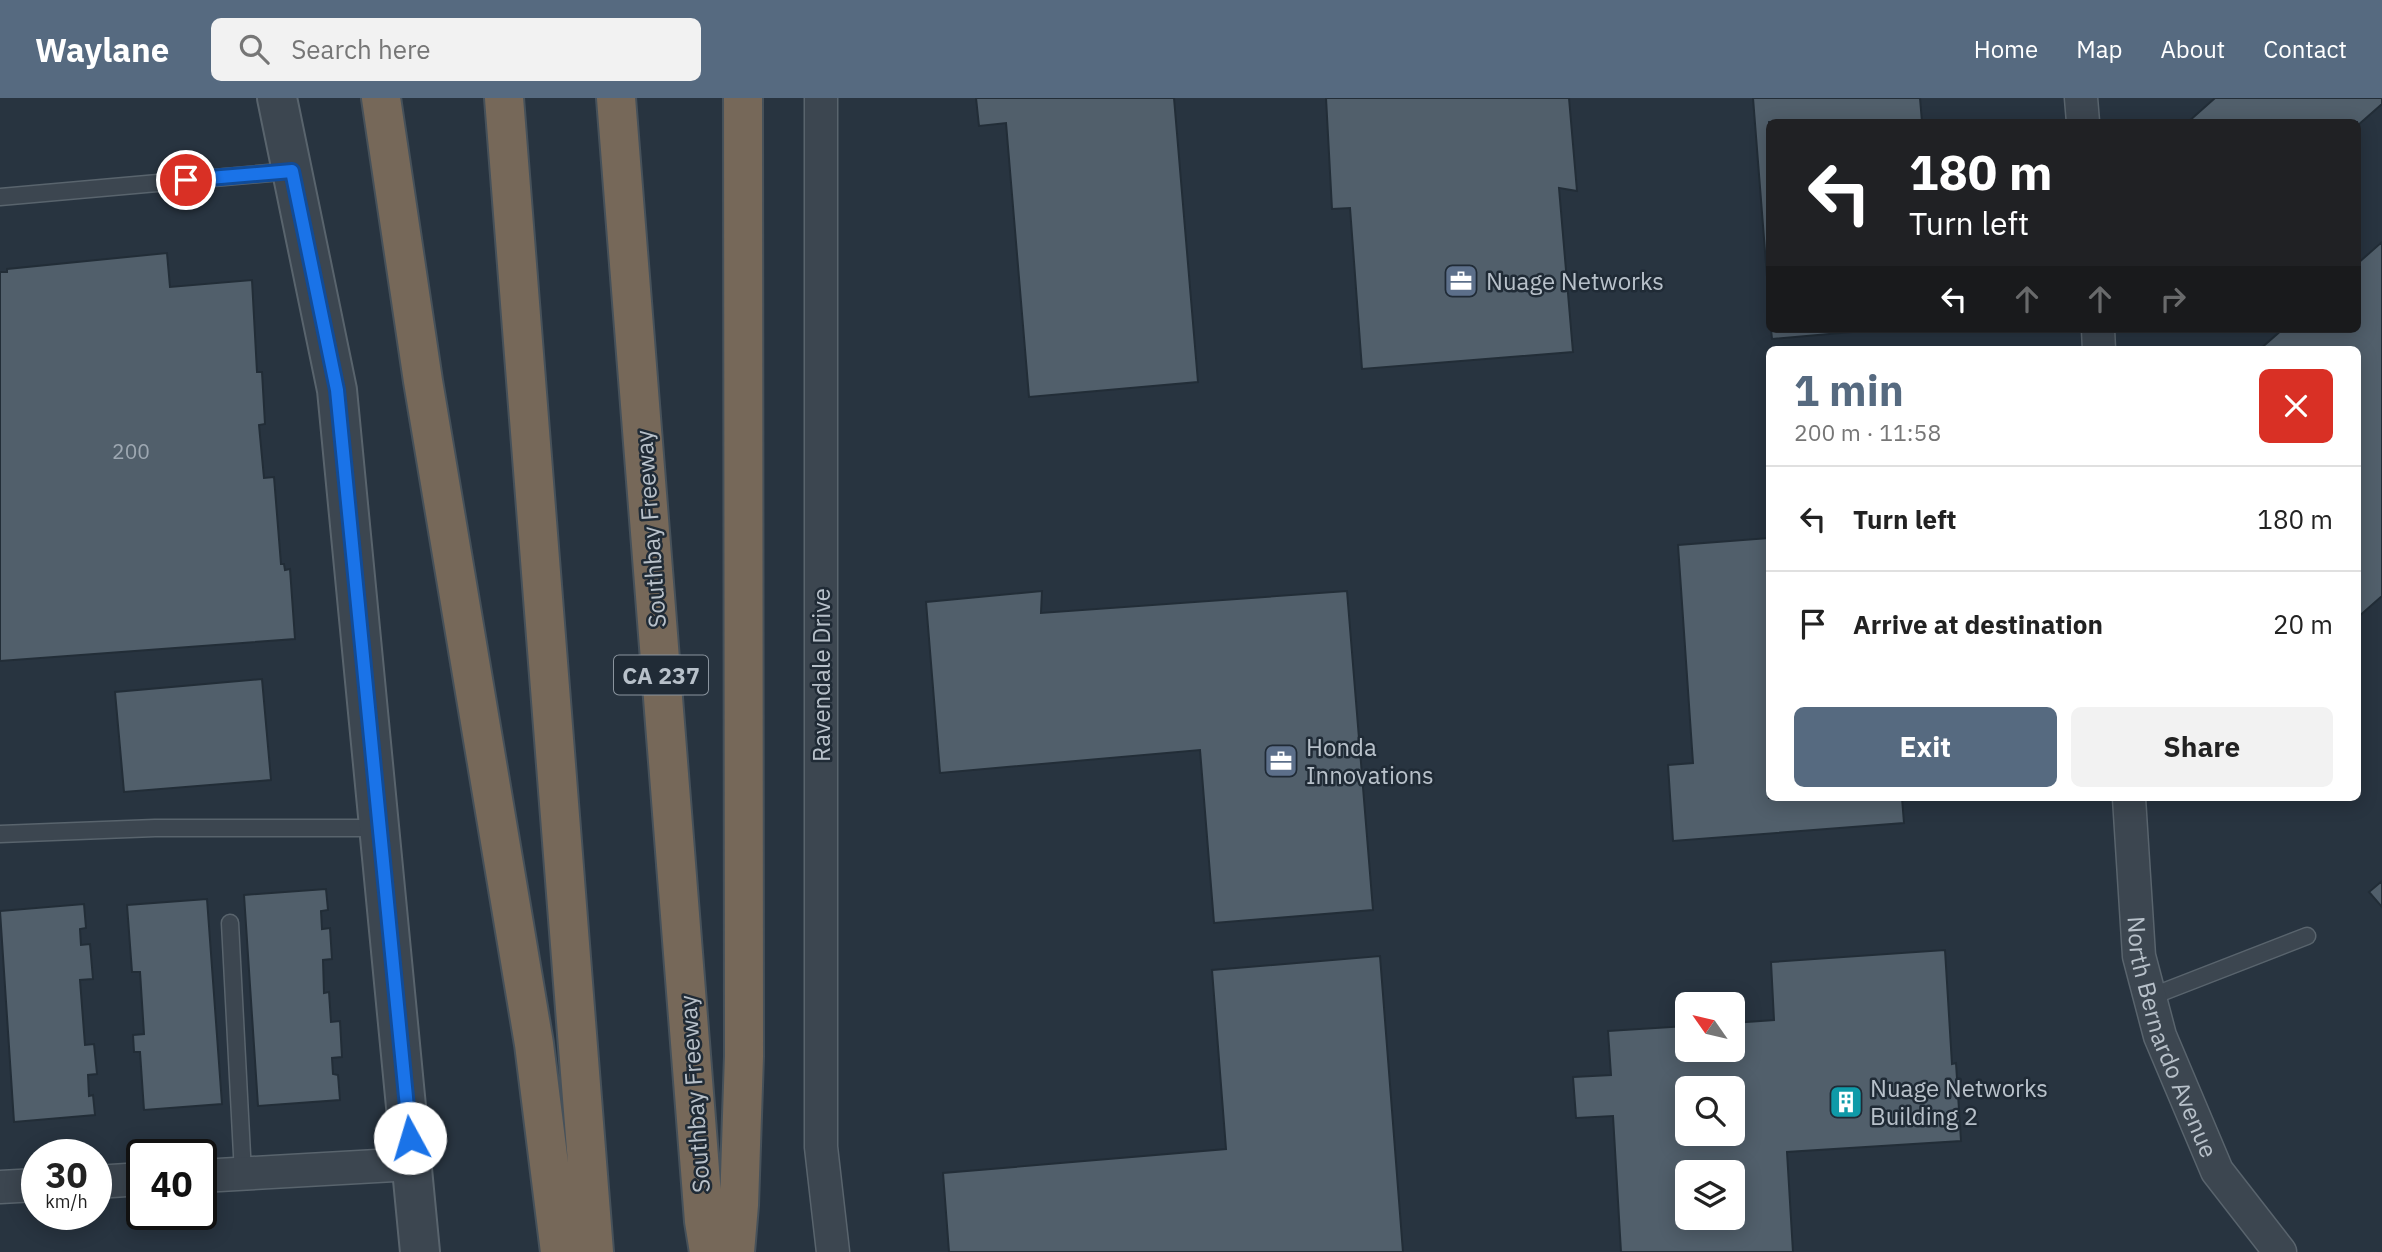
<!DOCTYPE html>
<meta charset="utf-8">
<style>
body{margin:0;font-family:"IBM Plex Sans",sans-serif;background:#f2f2f2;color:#222;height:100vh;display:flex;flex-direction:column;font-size:26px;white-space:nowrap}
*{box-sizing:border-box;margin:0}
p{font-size:23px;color:#767676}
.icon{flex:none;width:38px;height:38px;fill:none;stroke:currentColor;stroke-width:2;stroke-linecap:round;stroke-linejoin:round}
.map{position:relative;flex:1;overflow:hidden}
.details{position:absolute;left:1766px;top:248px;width:595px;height:455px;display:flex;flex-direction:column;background:#fff;border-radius:10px;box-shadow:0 4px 18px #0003}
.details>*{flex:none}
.hud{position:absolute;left:1766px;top:21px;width:595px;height:214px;border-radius:10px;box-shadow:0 4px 18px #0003;background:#202124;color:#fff;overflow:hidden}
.needle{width:46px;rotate:304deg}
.fabs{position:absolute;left:1675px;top:894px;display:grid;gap:14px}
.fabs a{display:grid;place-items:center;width:70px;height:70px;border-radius:10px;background:#fff;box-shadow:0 4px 18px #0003;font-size:35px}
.speed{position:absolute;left:21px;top:1041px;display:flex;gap:14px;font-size:35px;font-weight:700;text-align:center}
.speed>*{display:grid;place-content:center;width:91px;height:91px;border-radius:50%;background:#fff;box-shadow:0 4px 18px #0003;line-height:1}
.speed small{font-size:18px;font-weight:400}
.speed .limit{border:4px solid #111;border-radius:10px;background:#fff;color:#111}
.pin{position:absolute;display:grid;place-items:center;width:60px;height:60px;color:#fff;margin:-30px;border:4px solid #fff;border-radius:50%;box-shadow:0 2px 7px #0007}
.me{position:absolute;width:77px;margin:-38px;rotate:354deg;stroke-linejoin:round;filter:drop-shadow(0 0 5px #0008)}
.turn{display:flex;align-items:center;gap:24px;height:147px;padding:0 28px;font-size:32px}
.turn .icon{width:91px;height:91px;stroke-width:2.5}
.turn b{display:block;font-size:49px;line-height:60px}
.lanes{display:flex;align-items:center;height:66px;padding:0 28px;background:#0003;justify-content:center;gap:35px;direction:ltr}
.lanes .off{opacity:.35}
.round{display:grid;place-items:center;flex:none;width:74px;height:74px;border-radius:10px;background:#f2f2f2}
.summary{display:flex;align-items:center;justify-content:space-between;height:119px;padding:0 28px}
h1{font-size:42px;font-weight:700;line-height:52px;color:#566a80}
.cta{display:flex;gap:14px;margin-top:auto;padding:14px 28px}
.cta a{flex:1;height:80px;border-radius:10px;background:#566a80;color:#fff;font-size:28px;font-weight:700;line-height:80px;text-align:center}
.cta a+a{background:#f2f2f2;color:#222}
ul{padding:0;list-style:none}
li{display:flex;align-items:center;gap:21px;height:105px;padding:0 28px;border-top:2px solid #e0e0e0}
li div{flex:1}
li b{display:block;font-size:26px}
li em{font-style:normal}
header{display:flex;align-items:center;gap:42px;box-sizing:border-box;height:98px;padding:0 35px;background:#566a80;color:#fff}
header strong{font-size:33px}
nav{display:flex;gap:38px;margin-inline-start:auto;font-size:24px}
.search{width:490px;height:63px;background:#f2f2f2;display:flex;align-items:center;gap:18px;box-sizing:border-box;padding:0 24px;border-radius:10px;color:#767676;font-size:26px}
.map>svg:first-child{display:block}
.building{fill:#515f6b;stroke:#222d37;stroke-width:2;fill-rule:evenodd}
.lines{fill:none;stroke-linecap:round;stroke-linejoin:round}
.service-casing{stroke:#59646d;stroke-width:19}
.minor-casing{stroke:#59646d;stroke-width:35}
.tertiary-casing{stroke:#59646d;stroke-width:42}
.motorway-casing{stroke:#46515a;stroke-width:42}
.service{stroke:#3c4650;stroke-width:16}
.minor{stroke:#3c4650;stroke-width:32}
.tertiary{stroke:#3c4650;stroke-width:38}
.motorway{stroke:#766859;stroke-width:38}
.route-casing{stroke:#114b97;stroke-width:18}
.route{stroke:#1a73e8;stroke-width:12}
.labels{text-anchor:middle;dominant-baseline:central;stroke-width:5;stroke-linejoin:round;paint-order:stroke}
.number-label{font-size:21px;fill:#9ea8b2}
.shield{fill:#202b36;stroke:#8a949e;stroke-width:2}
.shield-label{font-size:23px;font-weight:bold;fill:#b8c1ca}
.poi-label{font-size:24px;fill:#b8c1ca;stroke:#202b36;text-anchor:start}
.street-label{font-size:24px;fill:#b8c1ca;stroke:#202b36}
</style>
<header>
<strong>Waylane</strong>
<div class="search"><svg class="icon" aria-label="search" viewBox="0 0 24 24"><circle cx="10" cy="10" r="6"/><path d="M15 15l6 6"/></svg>Search here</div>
<nav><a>Home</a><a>Map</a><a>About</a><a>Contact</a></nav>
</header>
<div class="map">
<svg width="2382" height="1154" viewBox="0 0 2382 1154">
<rect width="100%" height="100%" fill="#283440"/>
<!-- building -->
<path class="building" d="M976 0H1174L1198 284 1029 299 1006 25 979 28Z
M1326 0H1569L1577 93 1559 90 1573 254 1362 271 1350 110 1332 111Z
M1753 0H1920L1922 24H1769V204Z
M2215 0H2382V6L2357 28V24H2188Z
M2382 144V498L2357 520V252H2259L2283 231H2357V166Z
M167 155 170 189 252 182 257 274H262L265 326 259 327 264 380 274 379 281 466H284L285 472 290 471 295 541 0 563V174H7V171Z
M1771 231H1886L1772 241Z
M1769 440V700H1902L1904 725 1673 743 1668 667 1693 665 1678 447Z
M1042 493 1041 515 1347 493 1373 812 1214 825 1200 652 940 675 926 504Z
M262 581 271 682 124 694 115 594Z
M2382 783V809L2369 794Z
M326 791 328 812 321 813 322 831 330 830 332 861 323 862 324 895 329 894 331 924 340 923 342 959 332 960 333 976 338 977 340 1002 258 1008 244 797Z
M207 801 222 1006 144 1012 140 954H134L133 937 144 936 140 874H132L127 807Z
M84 806 86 830 80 831 81 847 90 846 93 881 80 882 85 947 94 946 97 976 88 977 89 998 93 997 95 1017 14 1024 0 813Z
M1945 852 1952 966 1956 965 1961 1043 1787 1054 1793 1154H1621L1613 1018 1576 1020 1573 979 1611 977 1608 933 1687 928V952H1732V925L1774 922 1771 864ZM1687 990H1732V1036H1687ZM1687 1074H1732V1120H1687Z
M1380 858 1403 1154H949L943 1075 1226 1051 1212 872Z"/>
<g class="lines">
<defs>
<path id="service" d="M0 99 292 73
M0 736 155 730H380
M230 825 243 1076
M2150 899 2307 838"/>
<g id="minor">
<path d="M821 0V1049L833 1154"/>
<path d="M2081 0 2083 24"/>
<path d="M2098 231 2099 252"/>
<path id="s1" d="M2129 700 2139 858 2160 938 2217 1073 2280 1154"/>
<path d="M201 1078 412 1066"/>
<path d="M96 1084 142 1081"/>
<path d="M0 1089 37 1087"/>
</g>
<path id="tertiary" d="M277 0 337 292 420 1154"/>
<path id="motorway" d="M381 0 423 283 534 946 560 1154
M504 0 594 1154
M616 0 704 1123 709 1154
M735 1154 739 1107 744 958 743 0"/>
</defs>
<!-- service casing -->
<use href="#service" class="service-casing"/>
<!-- minor casing -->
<use href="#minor" class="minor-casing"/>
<!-- tertiary casing -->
<use href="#tertiary" class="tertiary-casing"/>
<!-- motorway casing -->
<use href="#motorway" class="motorway-casing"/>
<!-- service -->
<use href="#service" class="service"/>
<!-- minor -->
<use href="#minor" class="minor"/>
<!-- tertiary -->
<use href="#tertiary" class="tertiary"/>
<!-- motorway -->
<use href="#motorway" class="motorway"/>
</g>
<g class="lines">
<defs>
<path id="route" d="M186 82 292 73 337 292 410 1040"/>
</defs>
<!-- route casing -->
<use href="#route" class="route-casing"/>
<!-- route -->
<use href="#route" class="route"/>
</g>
<!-- icons -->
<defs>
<symbol id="office-square" viewBox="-11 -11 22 22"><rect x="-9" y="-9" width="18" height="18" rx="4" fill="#5c6f8a" stroke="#202b36"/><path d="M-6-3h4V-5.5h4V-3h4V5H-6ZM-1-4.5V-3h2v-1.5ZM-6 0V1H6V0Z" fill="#fff"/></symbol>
<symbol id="building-square" viewBox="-11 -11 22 22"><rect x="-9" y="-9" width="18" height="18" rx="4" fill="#0f9aa8" stroke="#202b36"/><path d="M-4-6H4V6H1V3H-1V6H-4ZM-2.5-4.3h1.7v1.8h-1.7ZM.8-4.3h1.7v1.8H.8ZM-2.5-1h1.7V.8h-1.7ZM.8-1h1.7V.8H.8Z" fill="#fff"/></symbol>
</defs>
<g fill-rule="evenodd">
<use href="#office-square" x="1442" y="164" width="38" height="38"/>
<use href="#office-square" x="1262" y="644" width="38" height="38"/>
<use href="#building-square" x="1827" y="985" width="38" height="38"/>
</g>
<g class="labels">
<!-- number labels -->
<g class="number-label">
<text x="131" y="353">200</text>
</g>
<!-- shield labels -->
<rect class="shield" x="614" y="557.5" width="94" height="39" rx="5"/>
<g class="shield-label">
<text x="661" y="577">CA 237</text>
</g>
<!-- poi labels -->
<g class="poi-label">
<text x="1486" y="183">Nuage Networks</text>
<text x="1306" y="649">Honda<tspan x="1306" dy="28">Innovations</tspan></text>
<text x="1870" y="990">Nuage Networks<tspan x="1870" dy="28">Building 2</tspan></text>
</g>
<!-- street labels -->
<g class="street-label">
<text transform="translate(650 431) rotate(-94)">Southbay Freeway</text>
<text transform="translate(821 577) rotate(-90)">Ravendale Drive</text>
<text stroke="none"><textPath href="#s1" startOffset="245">North Bernardo Avenue</textPath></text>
<text transform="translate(694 996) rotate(-94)">Southbay Freeway</text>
</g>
</g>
</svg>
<div class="fabs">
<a><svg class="needle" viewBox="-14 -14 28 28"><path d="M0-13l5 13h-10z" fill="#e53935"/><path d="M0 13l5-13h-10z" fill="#767676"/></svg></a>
<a><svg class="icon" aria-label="search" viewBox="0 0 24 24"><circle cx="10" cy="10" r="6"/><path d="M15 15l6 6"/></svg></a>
<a><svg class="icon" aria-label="layers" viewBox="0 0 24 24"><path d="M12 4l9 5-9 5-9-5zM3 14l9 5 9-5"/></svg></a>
</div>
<div class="speed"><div>30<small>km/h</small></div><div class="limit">40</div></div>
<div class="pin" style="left:186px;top:82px;background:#d93025"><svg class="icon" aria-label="arrive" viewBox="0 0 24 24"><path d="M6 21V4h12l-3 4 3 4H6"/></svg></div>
<svg class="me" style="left:410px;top:1040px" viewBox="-20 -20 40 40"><circle r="19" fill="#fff"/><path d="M0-13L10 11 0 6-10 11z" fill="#1a73e8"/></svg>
<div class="hud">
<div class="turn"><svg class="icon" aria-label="left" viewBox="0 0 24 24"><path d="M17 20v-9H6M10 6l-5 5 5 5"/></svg><div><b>180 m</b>Turn left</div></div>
<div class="lanes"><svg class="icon" aria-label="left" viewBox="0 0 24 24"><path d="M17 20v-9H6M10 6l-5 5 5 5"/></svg><svg class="icon off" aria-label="ahead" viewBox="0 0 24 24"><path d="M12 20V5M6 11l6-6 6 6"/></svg><svg class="icon off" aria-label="ahead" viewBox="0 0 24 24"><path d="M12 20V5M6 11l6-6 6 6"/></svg><svg class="icon off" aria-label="right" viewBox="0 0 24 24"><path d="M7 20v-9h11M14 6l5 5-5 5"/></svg></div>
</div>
<section class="details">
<div class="summary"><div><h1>1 min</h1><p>200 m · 11:58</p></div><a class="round" style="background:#d93025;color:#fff"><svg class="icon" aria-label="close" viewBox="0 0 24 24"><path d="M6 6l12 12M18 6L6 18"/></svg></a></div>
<ul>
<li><svg class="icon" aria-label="left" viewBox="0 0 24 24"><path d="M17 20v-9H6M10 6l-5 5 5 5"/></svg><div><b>Turn left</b></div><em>180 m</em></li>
<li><svg class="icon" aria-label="arrive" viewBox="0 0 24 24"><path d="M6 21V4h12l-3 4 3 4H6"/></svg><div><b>Arrive at destination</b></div><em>20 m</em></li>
</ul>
<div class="cta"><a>Exit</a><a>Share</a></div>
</section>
</div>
